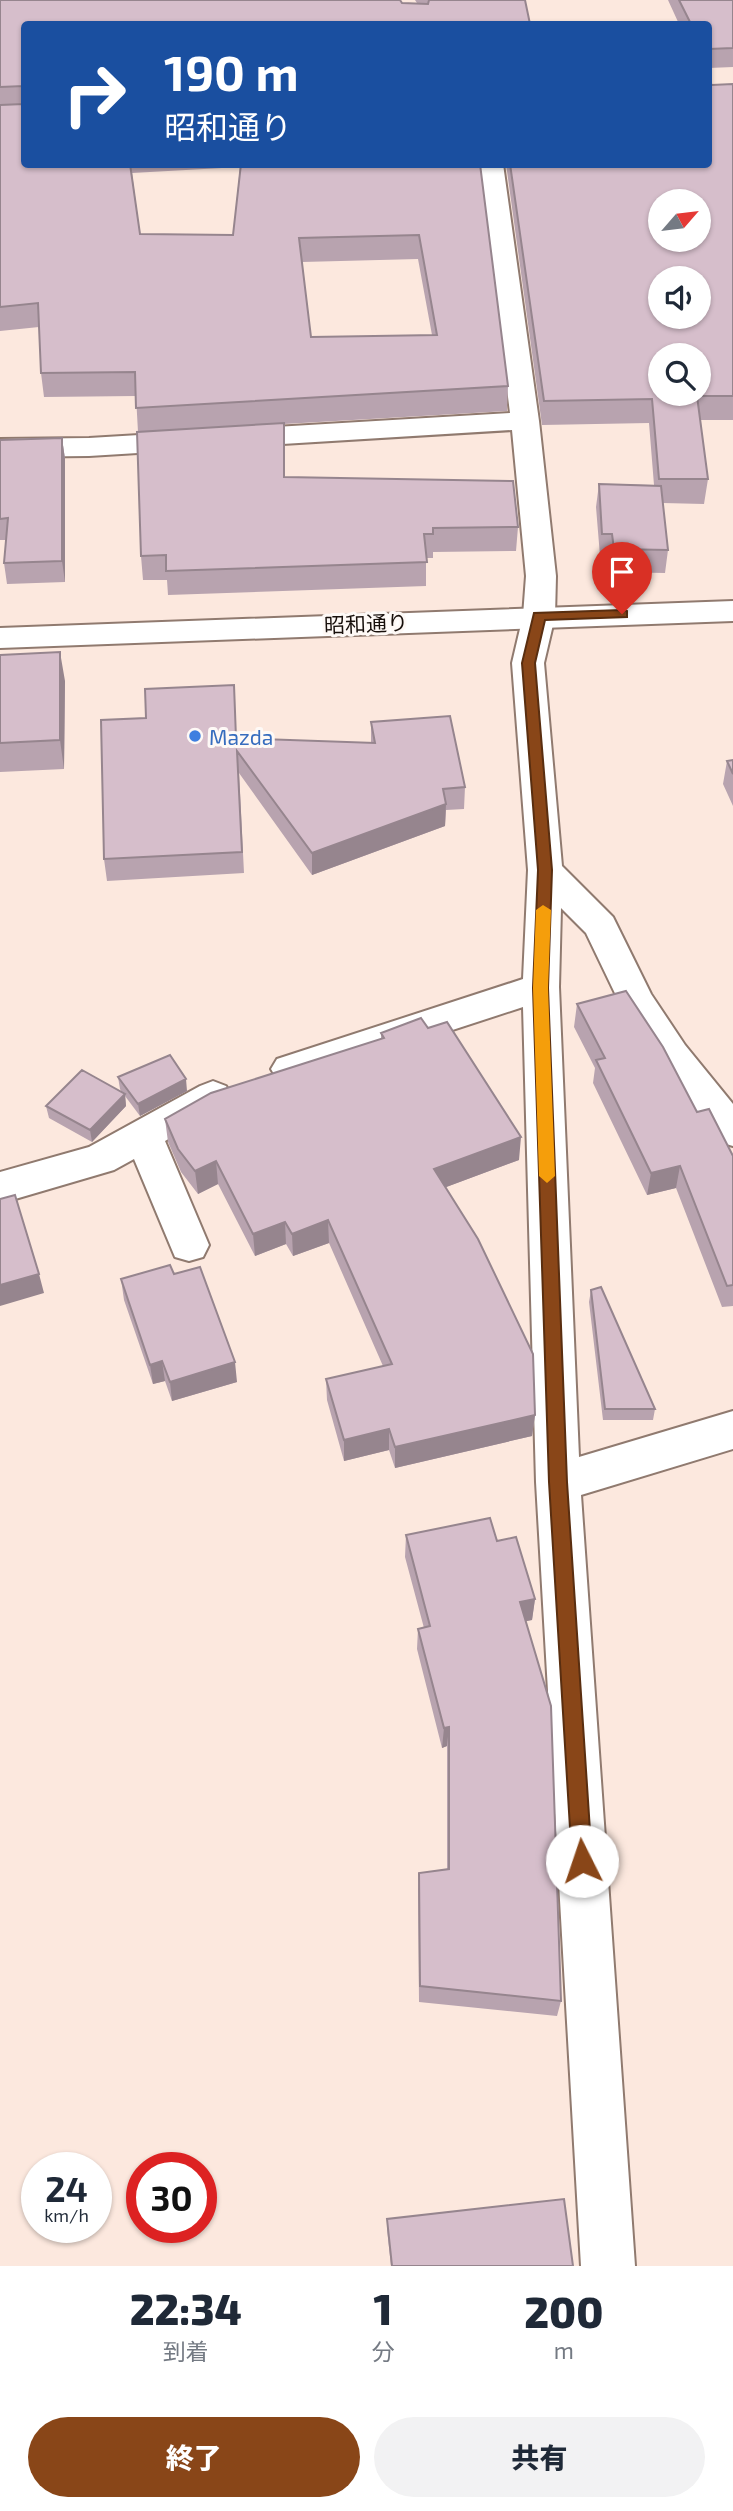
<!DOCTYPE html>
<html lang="ja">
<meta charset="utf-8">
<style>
body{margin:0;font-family:"Exo 2","Noto Sans JP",sans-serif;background:#f2f2f3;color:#1f2937;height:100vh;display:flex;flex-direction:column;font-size:26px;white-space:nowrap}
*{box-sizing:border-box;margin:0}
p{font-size:23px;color:#747a83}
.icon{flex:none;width:38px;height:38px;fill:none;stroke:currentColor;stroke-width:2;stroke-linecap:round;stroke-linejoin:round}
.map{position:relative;height:2266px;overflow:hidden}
.sheet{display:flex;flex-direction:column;background:#fff;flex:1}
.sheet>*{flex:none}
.top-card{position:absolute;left:21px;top:21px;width:691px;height:147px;border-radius:7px;box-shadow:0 2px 5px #0004;background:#1a4fa0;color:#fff;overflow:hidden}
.needle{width:46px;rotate:62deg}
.tools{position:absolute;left:648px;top:189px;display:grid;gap:14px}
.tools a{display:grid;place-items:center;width:63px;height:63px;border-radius:50%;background:#fff;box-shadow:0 2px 5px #0004;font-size:35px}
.speed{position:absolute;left:21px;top:2152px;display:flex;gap:14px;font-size:35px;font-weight:700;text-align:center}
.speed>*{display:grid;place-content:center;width:91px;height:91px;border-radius:50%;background:#fff;box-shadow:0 2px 5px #0004;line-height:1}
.speed small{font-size:18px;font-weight:400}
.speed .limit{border:10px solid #d22;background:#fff;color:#111}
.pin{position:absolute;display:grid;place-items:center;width:60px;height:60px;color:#fff;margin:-72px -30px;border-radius:50% 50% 50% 0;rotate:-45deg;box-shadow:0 0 7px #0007}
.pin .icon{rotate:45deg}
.me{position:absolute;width:77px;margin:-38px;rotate:356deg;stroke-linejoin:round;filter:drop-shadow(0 0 5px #0008)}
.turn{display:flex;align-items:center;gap:24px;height:147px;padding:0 28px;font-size:32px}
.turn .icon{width:91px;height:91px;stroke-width:2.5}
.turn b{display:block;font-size:49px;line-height:60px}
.eta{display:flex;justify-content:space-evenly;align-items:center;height:119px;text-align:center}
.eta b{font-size:42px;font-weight:800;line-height:49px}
.cta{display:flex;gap:14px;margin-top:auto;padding:14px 28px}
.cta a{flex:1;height:80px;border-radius:42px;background:#894618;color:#fff;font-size:28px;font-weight:800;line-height:80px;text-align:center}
.cta a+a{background:#f2f2f3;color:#1f2937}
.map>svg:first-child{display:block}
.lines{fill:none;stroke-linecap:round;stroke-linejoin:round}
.street-casing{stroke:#907a6f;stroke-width:4}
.secondary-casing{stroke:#907a6f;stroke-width:4}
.street{fill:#fff;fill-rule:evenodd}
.secondary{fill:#fff;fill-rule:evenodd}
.wall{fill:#b8a3af;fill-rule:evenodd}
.shaded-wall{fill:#96858e}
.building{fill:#d6becb;stroke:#96858e;stroke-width:2;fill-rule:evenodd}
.route{fill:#894618;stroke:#592e10;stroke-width:2}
.slow{fill:#f59e0b}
.shop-dot{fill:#3f7fe0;stroke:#fef9f6;stroke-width:2.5}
.labels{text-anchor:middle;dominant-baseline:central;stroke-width:6;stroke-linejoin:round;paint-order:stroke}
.street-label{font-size:21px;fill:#170f0b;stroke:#fef9f6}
.shop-label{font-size:21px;fill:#366cbe;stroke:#fef9f6;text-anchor:start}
</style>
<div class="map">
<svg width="733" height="2266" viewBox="0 0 733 2266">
<rect width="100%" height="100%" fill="#fce8de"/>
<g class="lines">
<defs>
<path id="street" d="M479 164H503L539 421 556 576 555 616 544 663 562 866 613 917 651 994 685 1045 733 1104V1146L719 1142 659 1065 623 1010 586 933 561 908 559 987 579 1457 733 1411V1449L581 1495 635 2266H581L536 1482 523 1007 290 1083 277 1079 271 1069 277 1059 523 979 528 870 512 663 523 616 526 576 512 430 89 456 0 457V439L89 438 510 413Z
M213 1081 226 1086 232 1096 226 1106 165 1141 209 1245 203 1257 189 1261 175 1257 134 1159 114 1170 5 1202 0 1200V1172L89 1147 200 1086Z"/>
<path id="secondary" d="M733 601V621L0 648V628Z"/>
</defs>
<!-- street casing -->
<use href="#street" class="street-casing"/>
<!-- secondary casing -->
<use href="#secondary" class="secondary-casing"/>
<!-- street -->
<use href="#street" class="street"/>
<!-- secondary -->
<use href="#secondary" class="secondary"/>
</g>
<!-- wall -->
<path class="wall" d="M0 0 417 3 415 0H525L24 164H480L508 386 507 411 284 424 285 477 518 527 516 551 433 552V558H426V586L168 595 167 580H143L141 556 138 432 136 396 44 397 41 373 39 327 0 331ZM240 167 233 235 140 234 132 173ZM418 259 432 335 311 337 302 262Z
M668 0H733V67L709 68V24H679Z
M733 84V420H700L708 479 704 504 663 503 668 550 665 573 611 572 610 556H600L596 507 599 484 654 485 649 423 542 425 506 164H709L712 85Z
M62 438 65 459V582L7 584 4 563 6 540H0V440Z
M0 655 65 681 64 769 0 772Z
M371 722 465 787 464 809 446 810 445 826 312 875 239 773 244 873 107 881 104 859 237 738 371 743Z
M733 760V806L723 784 727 761Z
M577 1004 697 1112 733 1156V1306L722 1307 676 1188 647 1195 593 1083 595 1068 574 1027Z
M381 1033 519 1160 446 1187 535 1415 532 1436 395 1468 389 1450 344 1461 327 1400 326 1379 383 1366 329 1243 293 1256 286 1244 255 1256 218 1184 198 1194 181 1172 168 1142 165 1119 381 1039Z
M118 1077 187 1091 140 1116 125 1096 126 1106 92 1142 49 1118 46 1106 122 1093 120 1089Z
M174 1274 237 1382 172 1401 165 1381 153 1384 124 1300 121 1279Z
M591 1290 655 1409 653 1420H603L589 1302Z
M406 1535 497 1541 535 1599 532 1620 525 1621 561 2001 557 2016 419 2002 418 1890 419 1873 447 1869V1746L442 1748 417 1649 418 1629 424 1628 405 1557Z
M387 2219 573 2266H391L387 2229Z"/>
<!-- shaded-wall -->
<path class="shaded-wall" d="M62 438 65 459V582L62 561Z
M60 652 65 681 64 769 60 740Z
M446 804 445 826 312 875V853Z
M186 1079 187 1091 140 1116 138 1104Z
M125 1094 126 1106 92 1142 90 1130Z
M521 1137 519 1160 433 1192 434 1169Z
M216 1161 218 1184 198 1194 195 1171Z
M680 1166 676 1188 647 1195 651 1173Z
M328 1220 329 1243 293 1256 292 1234Z
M285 1222 286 1244 255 1256 253 1234Z
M39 1274 44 1293 0 1306V1285Z
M162 1361 165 1381 153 1384 150 1365Z
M235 1362 237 1382 172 1401 170 1382Z
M535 1415 532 1436 395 1468V1447Z
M389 1429V1450L344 1461V1440Z
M535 1599 532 1620 517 1623 520 1602Z
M449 1727 447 1746 442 1748 444 1728Z"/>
<!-- building -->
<path class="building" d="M0 0H400L402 3 428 4 429 0H525L530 24H24V164H130L140 234 233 235 241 164H480L508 386 136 408 135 372 41 373 38 303 0 307V105L23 104V86L0 87ZM419 235 437 335 311 337 299 238Z
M679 0H733V48L709 49V24H691Z
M709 81 712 85 733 84V396H697L708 479H659L652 399 544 401 510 164H709ZM660 201H698V240H660ZM660 278H698V317H660ZM660 355H698V394H660Z
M284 423V477L513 481 518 527 433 528V534H424L427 562 166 571V555L141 556 137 432Z
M62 438V561L4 563 8 518 0 519V440Z
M599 484 661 486 668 550 614 549 612 534H602Z
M60 652V740L0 743V655Z
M234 685 236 738 375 743 371 722 450 716 465 787 443 789 446 804 312 853 237 751 242 852 104 859 101 720 146 718 145 689Z
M733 760V774L727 761Z
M626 991 663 1047 697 1112 709 1109 733 1156V1285L727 1286 680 1166 651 1173 596 1060 605 1058 577 1004Z
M421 1018 428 1028 447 1022 521 1137 434 1169 478 1239 533 1354 535 1415 395 1447 389 1429 344 1440 326 1379 392 1364 328 1220 292 1234 285 1222 253 1234 216 1161 195 1171 178 1149 165 1119 211 1093 384 1038 381 1033Z
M170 1055 186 1079 138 1104 118 1077Z
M82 1070 125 1094 90 1130 46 1106Z
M15 1195 39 1274 0 1285V1199Z
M170 1265 174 1274 200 1267 235 1362 170 1382 162 1361 150 1365 121 1279Z
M601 1287 655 1409H605L591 1290Z
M490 1518 497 1541 516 1537 535 1599 520 1602 551 1706 561 2001 420 1986 419 1873 449 1869V1727L444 1728 418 1629 430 1626 406 1535Z
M564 2199 573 2266H392L387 2219Z"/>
<!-- route -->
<path class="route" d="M622 610 627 611V617L545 620 535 663 552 870 548 988 567 1482 592 1861 589 1868 582 1871 575 1868 572 1861 549 1482 533 988 538 870 522 663 534 613Z"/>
<!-- slow -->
<path class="slow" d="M543 905 551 910 548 988 555 1176 547 1183 539 1176 533 988 536 910Z"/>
<!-- markers -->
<circle class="shop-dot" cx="195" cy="736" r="7"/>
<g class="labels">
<!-- street labels -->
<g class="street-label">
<text transform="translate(366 623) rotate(-2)">昭和通り</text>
</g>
<!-- shop labels -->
<g class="shop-label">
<text x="209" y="736">Mazda</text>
</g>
</g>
</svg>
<div class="tools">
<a><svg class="needle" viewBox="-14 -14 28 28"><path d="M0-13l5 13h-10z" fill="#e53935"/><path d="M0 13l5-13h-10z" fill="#747a83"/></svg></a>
<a><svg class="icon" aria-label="sound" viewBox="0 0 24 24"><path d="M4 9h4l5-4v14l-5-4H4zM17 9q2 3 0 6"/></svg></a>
<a><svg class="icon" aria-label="search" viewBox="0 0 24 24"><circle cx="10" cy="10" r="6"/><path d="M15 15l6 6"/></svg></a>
</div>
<div class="speed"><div>24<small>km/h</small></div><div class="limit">30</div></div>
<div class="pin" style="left:622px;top:614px;background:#d93025"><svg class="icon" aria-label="arrive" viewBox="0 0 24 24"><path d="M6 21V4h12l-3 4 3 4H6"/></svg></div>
<svg class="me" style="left:582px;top:1861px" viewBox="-20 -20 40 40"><circle r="19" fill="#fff"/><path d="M0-13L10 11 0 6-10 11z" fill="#894618"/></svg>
<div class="top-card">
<div class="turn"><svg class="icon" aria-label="right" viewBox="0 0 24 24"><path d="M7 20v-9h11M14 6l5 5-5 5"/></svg><div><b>190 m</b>昭和通り</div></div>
</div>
</div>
<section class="sheet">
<div class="eta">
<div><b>22:34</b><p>到着</p></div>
<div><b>1</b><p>分</p></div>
<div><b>200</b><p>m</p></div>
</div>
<div class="cta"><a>終了</a><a>共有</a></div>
</section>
